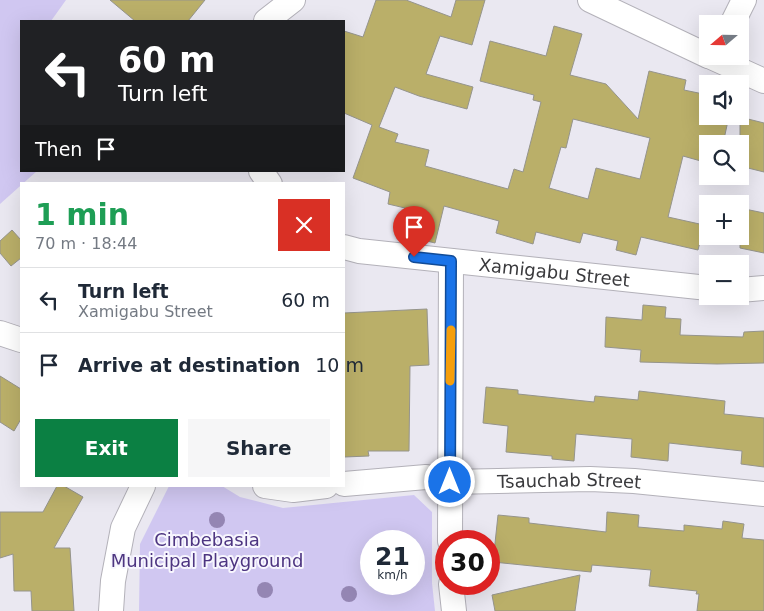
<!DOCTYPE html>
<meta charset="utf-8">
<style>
body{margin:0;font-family:"DejaVu Sans",sans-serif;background:#f6f6f7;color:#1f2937;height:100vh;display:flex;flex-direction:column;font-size:19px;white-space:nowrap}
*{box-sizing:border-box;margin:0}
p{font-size:16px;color:#747a83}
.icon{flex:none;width:28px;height:28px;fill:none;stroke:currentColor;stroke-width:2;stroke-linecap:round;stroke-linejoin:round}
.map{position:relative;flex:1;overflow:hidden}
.drawer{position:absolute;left:20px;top:182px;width:325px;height:305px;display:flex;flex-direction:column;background:#fff;border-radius:0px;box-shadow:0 5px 20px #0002}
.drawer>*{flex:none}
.guide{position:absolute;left:20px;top:20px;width:325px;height:152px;border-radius:0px;box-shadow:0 5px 20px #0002;background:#202124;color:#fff;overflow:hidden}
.needle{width:32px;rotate:250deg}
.controls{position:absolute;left:699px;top:15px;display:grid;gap:10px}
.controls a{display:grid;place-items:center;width:50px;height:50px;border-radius:0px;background:#fff;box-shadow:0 5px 20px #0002;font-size:25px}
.speed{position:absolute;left:360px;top:530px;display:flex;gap:10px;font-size:25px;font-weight:700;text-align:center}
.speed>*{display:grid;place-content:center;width:65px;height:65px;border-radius:50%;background:#fff;box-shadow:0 5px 20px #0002;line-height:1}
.speed small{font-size:12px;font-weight:400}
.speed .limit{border:8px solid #d22;background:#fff;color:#111}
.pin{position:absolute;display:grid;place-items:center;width:42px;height:42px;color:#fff;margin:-51px -21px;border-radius:50% 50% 50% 0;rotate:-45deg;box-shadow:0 0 5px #0007}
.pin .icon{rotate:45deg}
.me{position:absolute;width:55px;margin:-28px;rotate:0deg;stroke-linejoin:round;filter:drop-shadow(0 0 4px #0008)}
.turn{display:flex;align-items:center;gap:18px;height:105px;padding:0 15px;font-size:22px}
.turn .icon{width:65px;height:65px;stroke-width:2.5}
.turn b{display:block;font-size:35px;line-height:42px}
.then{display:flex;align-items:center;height:48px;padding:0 15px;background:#0003;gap:10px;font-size:19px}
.round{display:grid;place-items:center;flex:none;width:52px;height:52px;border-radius:0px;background:#f6f6f7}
.summary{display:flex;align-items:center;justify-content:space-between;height:85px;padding:0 15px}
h1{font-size:30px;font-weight:700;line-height:38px;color:#1e9e55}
.button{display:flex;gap:10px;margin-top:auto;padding:10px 15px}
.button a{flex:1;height:58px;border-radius:0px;background:#0b8043;color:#fff;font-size:20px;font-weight:700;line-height:58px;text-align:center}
.button a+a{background:#f6f6f7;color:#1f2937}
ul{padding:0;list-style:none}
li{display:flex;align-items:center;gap:15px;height:65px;padding:0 15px;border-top:1px solid #e0e1e3}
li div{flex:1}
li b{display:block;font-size:19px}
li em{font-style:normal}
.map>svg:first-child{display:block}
.green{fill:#d0c7f1;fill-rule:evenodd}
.building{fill:#baaf69;stroke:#95948c;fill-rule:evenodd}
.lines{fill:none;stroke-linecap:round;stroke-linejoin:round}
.minor-casing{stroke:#b3b1b9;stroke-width:26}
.minor{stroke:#fff;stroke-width:24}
.tree{fill:#9486b3}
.route-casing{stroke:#114b97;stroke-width:12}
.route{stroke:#1a73e8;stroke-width:9}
.slow{stroke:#f59e0b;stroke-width:9}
.labels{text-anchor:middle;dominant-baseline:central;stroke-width:4;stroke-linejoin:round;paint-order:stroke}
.street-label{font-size:18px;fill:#3a3a3d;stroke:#f7f6fe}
.park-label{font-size:18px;fill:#4d3581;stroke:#f7f6fe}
</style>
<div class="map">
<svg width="764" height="611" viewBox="0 0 764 611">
<rect width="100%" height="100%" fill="#eae8f1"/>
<!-- green -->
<path class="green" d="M0 0H66L51 21H21V171H37L0 204Z
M169 486H222L240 497 283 508 414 495 432 512V583L435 611H139L140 544ZM371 541H414V584H371Z"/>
<!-- building -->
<path class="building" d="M110 0H205L188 21H135Z
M376 0H406L451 17 456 0H485L472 45 440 36 426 74 473 87 467 109 419 96 395 87 379 127 398 134 395 142 429 150 425 166 508 189 514 169 523 172 541 102 533 100 534 95 480 81 490 41 546 56 554 26 582 34 570 75 606 84 638 119 649 71 686 80 684 90 708 95V116H729L723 144H708V163L683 156 668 217 704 225 698 250 641 237 636 255 616 250 618 241 583 233 580 243 536 232 533 244 496 233 499 221 444 206 435 243 399 234 405 208 388 204 390 192 353 178 372 125 344 113V31L363 37ZM573 119 650 138 640 179 596 168 588 199 549 188 561 147 566 148Z
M740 117 764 123V172L740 166Z
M740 208 764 213V253L740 248Z
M12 230 21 240V258L11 266 0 253V241Z
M643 305 666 307 665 318 681 319 680 335 743 337 744 332 764 331V363L717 364 640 362 641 350 605 347 606 317 642 320Z
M427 309 429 365 410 366 409 451H368L369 456 344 457V313Z
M0 376 21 389V419L14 431 0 422Z
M486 387 518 390V394L594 402 595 396 638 400 639 391 725 401 724 414 764 418V467L741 464 742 451 669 443 668 461 631 457 632 439 576 434 574 461 552 459V456L506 452 508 426 483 423Z
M57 486H64L83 497 54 548H70L74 611H32L31 591H14L13 554 0 558V512H43Z
M607 512 639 515 638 527 684 531V525L722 529 723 521 744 524 742 538 764 540V611H697L699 594H696L697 591 649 586 651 570 592 565 591 572 493 562 498 515 529 518V523L606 532Z
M580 575 575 611H495L492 595Z"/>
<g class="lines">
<defs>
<g id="minor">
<path d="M590 0 708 56"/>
<path d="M266 21 293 0"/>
<path d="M732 24 744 0"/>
<path d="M709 56 764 81"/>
<path d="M261 171 270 184"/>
<path id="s1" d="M344 247 359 251 708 288"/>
<path d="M740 290 764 288"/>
<path d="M0 333 21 340"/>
<path id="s2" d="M344 484 426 477 450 482 590 479 634 481 764 494"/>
<path d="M265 486 293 490 326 486"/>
<path d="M450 541 451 261"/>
<path d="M451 584 454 611"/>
<path d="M111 611 113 581 123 528 143 486"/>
</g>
</defs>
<!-- minor casing -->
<use href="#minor" class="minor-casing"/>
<!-- minor -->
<use href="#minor" class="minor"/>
</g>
<!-- trees -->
<g class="tree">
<circle cx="217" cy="520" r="8"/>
<circle cx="265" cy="590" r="8"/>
<circle cx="349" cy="594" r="8"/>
</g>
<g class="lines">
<defs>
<path id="route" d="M414 257 451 261 450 482"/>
</defs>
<!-- route casing -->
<use href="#route" class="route-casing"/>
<!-- route -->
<use href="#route" class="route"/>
<!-- slow -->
<path class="slow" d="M450 381 451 330"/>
</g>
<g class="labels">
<!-- street labels -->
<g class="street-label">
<text stroke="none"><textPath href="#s1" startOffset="212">Xamigabu Street</textPath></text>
<text stroke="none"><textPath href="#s2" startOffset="226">Tsauchab Street</textPath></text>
</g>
<!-- park labels -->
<g class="park-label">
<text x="207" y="539">Cimbebasia<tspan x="207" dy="21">Municipal Playground</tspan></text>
</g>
</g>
</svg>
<div class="controls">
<a><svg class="needle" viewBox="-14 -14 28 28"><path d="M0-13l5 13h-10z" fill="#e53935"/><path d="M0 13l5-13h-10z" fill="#747a83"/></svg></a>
<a><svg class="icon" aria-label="sound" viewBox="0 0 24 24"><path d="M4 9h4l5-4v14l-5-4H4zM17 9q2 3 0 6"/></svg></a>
<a><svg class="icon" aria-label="search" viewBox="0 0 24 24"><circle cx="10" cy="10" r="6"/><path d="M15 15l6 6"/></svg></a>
<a>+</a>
<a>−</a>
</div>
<div class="speed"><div>21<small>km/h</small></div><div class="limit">30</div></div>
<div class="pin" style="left:414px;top:257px;background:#d93025"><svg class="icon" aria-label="arrive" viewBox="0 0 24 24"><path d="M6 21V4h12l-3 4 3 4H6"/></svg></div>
<svg class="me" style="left:450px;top:482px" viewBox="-20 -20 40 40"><circle r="17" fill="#1a73e8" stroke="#fff" stroke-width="3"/><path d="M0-11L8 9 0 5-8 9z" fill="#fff"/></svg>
<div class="guide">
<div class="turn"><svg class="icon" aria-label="left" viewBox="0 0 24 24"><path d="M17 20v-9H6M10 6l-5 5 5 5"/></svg><div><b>60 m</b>Turn left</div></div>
<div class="then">Then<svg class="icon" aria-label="arrive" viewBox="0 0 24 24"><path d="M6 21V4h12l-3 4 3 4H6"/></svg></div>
</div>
<section class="drawer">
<div class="summary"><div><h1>1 min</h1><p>70 m · 18:44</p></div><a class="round" style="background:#d93025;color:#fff"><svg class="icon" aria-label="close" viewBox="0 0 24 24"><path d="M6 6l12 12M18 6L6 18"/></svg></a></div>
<ul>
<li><svg class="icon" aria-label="left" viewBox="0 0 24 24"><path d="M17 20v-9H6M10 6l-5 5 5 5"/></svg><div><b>Turn left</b><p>Xamigabu Street</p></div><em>60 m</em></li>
<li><svg class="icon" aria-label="arrive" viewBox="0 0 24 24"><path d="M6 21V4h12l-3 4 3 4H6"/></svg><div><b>Arrive at destination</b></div><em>10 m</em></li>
</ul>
<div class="button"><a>Exit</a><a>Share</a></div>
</section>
</div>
